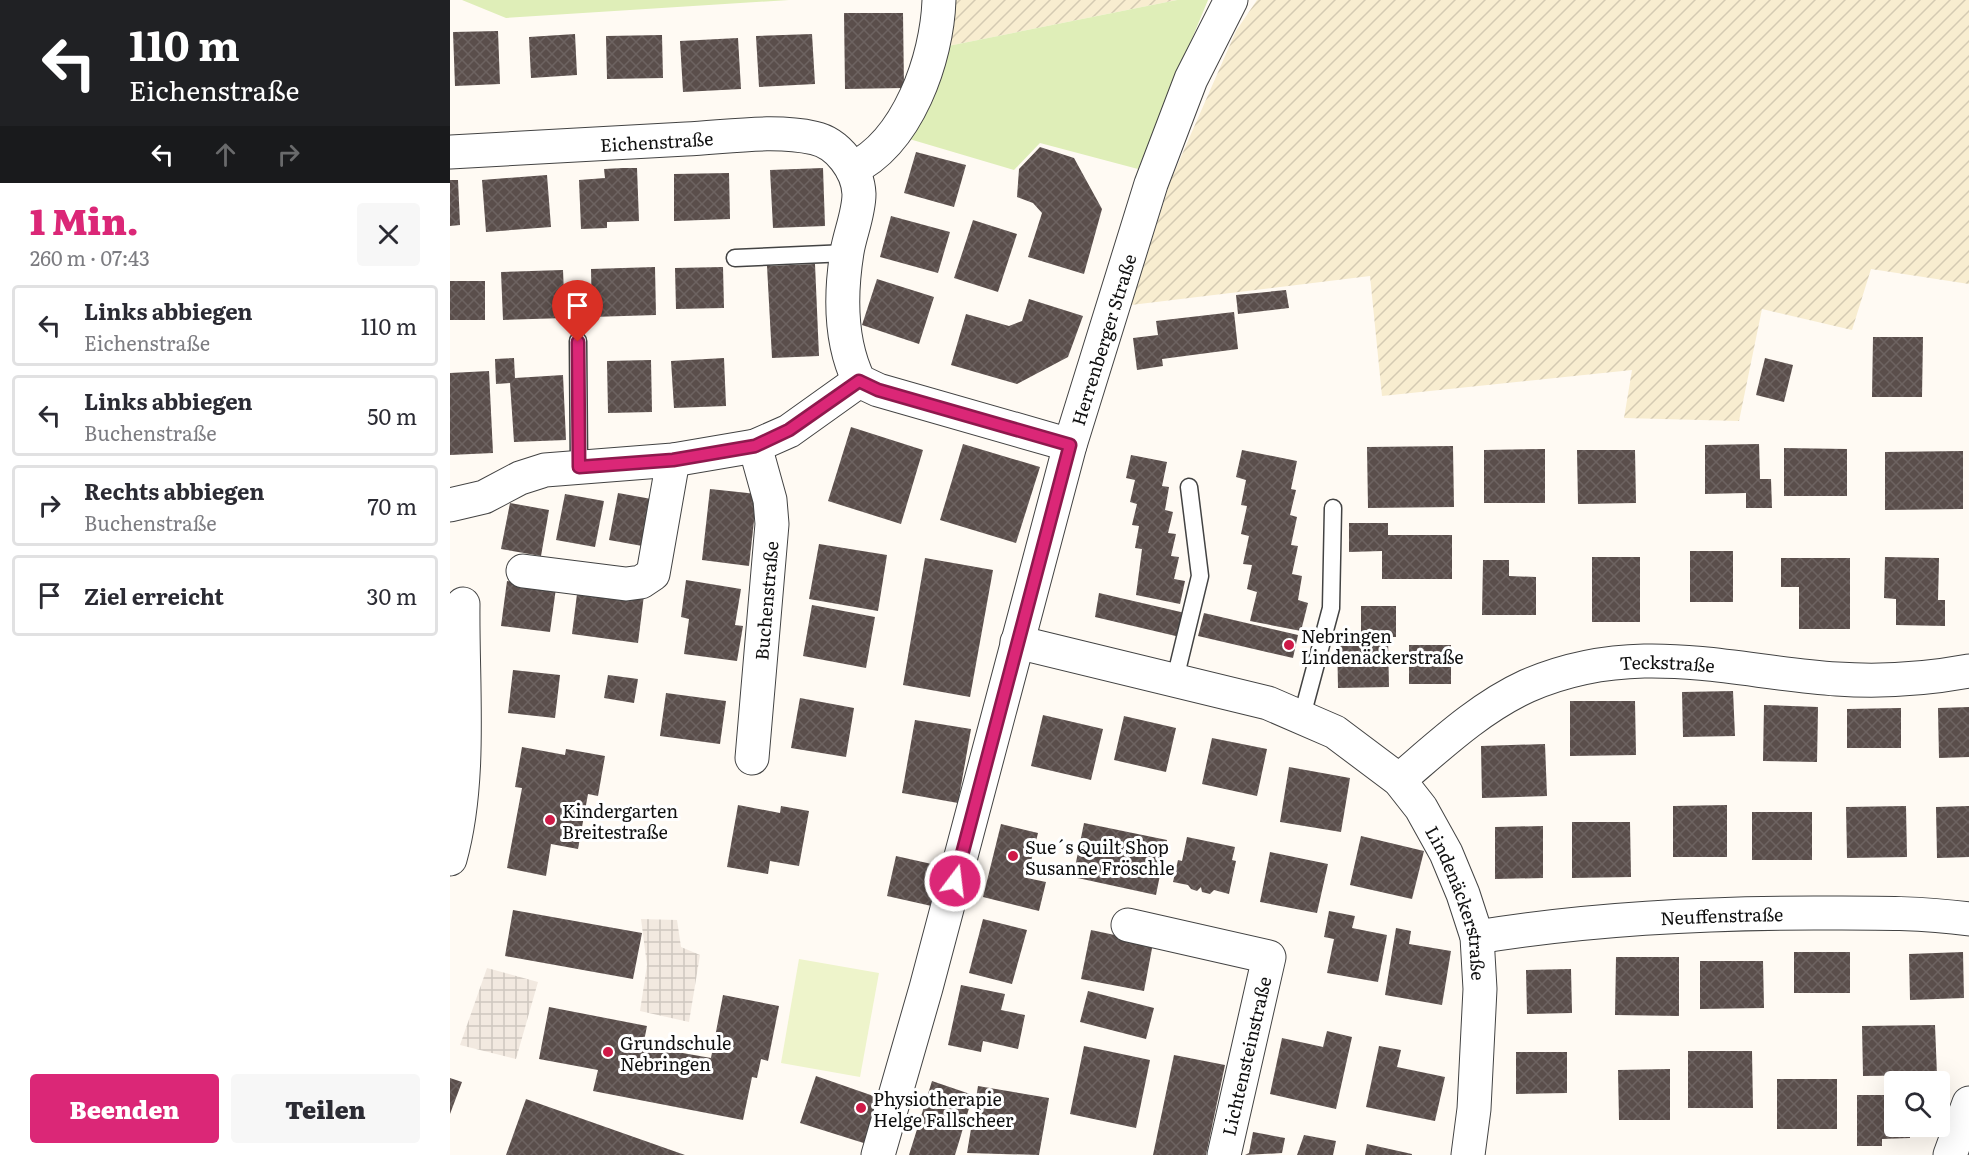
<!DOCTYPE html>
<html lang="de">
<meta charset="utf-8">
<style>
body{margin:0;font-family:Literata,serif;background:#f7f7f7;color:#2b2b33;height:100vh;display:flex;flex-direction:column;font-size:22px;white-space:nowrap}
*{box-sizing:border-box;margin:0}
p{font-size:20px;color:#7c7c81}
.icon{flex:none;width:33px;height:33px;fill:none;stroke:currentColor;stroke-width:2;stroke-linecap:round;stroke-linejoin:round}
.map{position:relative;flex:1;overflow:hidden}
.panel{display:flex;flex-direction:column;background:#fff;width:450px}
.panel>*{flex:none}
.hud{background:#202124;color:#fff;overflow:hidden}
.fabs{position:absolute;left:1434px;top:1071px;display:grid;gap:12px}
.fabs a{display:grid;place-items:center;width:66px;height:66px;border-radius:6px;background:#fff;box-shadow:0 6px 24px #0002;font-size:30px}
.pin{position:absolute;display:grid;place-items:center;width:51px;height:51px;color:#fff;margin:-62px -26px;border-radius:50% 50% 50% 0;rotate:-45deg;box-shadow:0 0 6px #0007}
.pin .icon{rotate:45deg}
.me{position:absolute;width:66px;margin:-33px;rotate:15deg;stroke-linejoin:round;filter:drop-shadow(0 0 4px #0008)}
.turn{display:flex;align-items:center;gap:21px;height:126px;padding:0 30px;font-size:27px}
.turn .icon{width:78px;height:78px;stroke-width:2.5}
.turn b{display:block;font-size:42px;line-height:51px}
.lanes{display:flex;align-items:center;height:57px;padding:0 30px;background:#0003;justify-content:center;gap:30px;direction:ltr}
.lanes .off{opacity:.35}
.round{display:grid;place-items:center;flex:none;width:63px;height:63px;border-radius:6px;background:#f7f7f7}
.summary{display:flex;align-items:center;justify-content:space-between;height:102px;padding:0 30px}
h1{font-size:36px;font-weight:800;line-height:45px;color:#db2777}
.action{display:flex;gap:12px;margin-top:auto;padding:12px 30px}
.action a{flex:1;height:69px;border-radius:6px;background:#db2777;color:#fff;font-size:24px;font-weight:800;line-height:69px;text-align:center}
.action a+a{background:#f7f7f7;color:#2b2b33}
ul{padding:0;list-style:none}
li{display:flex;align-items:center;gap:18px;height:81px;margin:0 12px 9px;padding:0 18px;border:3px solid #e1e1e2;border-radius:6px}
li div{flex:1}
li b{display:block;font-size:22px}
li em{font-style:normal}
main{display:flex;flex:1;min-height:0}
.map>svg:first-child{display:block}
.farmland{fill:url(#farmland-furrows)}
.grass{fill:#dfeeb8}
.pitch{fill:#eef4cb}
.plaza{fill:url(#plaza-grid)}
.building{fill:url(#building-cross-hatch)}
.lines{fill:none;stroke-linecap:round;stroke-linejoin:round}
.service-casing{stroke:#434343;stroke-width:19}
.minor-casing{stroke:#434343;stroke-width:35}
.service{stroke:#fff;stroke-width:16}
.minor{stroke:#fff;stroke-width:33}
.route-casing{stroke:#8e194d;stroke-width:15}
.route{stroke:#db2777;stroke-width:10}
.poi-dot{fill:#ce1a47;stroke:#fff;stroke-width:2}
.labels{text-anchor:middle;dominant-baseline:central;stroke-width:6;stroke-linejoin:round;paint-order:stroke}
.street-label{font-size:18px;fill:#101010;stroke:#fff}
.poi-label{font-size:18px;fill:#101010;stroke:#fff;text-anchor:start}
</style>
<main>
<section class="panel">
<div class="hud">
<div class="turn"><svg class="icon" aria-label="left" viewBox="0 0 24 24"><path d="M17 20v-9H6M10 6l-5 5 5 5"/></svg><div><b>110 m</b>Eichenstraße</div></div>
<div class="lanes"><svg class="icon" aria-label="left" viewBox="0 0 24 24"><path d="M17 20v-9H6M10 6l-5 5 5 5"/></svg><svg class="icon off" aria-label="ahead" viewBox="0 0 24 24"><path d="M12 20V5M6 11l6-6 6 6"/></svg><svg class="icon off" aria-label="right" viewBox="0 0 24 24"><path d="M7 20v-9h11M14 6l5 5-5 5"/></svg></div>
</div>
<div class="summary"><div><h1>1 Min.</h1><p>260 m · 07:43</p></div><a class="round"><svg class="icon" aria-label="close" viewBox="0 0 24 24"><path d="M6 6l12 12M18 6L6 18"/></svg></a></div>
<ul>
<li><svg class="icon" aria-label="left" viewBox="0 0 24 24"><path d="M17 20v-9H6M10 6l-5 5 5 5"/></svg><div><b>Links abbiegen</b><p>Eichenstraße</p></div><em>110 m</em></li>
<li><svg class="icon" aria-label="left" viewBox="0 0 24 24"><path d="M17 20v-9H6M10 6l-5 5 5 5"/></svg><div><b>Links abbiegen</b><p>Buchenstraße</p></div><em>50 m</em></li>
<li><svg class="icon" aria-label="right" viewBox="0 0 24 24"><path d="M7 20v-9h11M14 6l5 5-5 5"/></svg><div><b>Rechts abbiegen</b><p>Buchenstraße</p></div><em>70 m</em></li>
<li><svg class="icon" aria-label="arrive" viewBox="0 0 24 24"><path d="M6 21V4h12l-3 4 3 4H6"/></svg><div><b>Ziel erreicht</b></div><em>30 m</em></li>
</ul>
<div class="action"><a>Beenden</a><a>Teilen</a></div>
</section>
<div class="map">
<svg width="1519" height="1155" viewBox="0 0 1519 1155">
<defs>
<pattern id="farmland-furrows" width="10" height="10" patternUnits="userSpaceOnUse" patternTransform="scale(1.5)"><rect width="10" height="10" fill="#f8edd0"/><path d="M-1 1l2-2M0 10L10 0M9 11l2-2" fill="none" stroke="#d4cab2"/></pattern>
<pattern id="plaza-grid" width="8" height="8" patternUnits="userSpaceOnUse" patternTransform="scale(1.5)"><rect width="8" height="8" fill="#f2e9e0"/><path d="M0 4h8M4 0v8" fill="none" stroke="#cec7bf"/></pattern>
<pattern id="building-cross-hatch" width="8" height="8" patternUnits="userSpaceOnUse" patternTransform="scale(1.5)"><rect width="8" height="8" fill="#5a4e4b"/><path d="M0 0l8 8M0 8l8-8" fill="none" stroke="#6d6361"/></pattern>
</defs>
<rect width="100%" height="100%" fill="#fffaf3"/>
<!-- farmland -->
<path class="farmland" d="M496 0H727L498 46Z
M807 0H1519V284L1421 269 1402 330 1312 309 1289 421 1174 418 1182 370 932 396 920 276 681 305 720 182 786 31Z"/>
<!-- grass -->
<path class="grass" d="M12 0H339L56 18Z
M727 0H758L688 169 590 143 564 170 456 138 498 46Z"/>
<!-- pitch -->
<path class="pitch" d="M349 959 429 973 410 1077 331 1063Z"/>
<!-- plaza -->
<path class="plaza" d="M191 919 227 920 231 947 250 955 239 1022 190 1011 197 965Z
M37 968 88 982 66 1059 10 1045Z"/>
<!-- building -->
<path class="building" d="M394 13H453L454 88 395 89Z
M48 31 50 84 5 86 3 32Z
M125 34 127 75 81 78 79 37Z
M362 34 365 84 309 87 306 36Z
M212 35 213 78 157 79 156 36Z
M288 38 291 89 233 92 230 41Z
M590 147 624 158 652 209 634 274 578 257 592 213 583 203 567 197 569 169Z
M466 152 516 165 504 207 454 193Z
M173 168H187L189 221 157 222V228L131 229 129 180 155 178 154 169Z
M373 168 375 226 323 228 320 170Z
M279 173 280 219 224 221V174Z
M97 175 101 227 36 232 32 180Z
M0 180H8L10 225 0 226Z
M441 216 500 232 488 273 430 257Z
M523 220 567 234 548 292 504 278Z
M365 264 369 356 322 358 317 266Z
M205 267 206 315 142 317 141 269Z
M273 267 274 308 226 309 225 268Z
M113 270 115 318 53 320 51 272Z
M427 279 484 297 469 344 412 325Z
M0 281H35V320H0Z
M836 290 839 308 788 314 786 295Z
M579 299 633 316 618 357 567 384 501 365 516 314 559 326 572 321Z
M784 312 788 349 712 359 713 366 687 370 683 338 708 335 706 321Z
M1423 337H1473L1472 397H1422Z
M64 358 65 378 113 375 116 440 64 442 60 383 46 384 45 359Z
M274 358 276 406 224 408 221 361Z
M1315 358 1343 365 1334 402 1306 395Z
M201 360 202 412 158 413 157 361Z
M39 371 43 453 0 455V373Z
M401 427 473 450 451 524 378 501Z
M513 444 590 467 566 543 490 520Z
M1309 444 1310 479H1321L1322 508H1296V493L1255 494V445Z
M1003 446 1004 507 918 508 917 447Z
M1334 448 1397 449V496H1334Z
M1095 449V503H1034V450Z
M792 450 847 461 841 489 846 490 840 515 847 517 841 545 848 546 842 574 852 576 848 600 858 603 851 631 800 621 807 592 797 589 802 565 793 564 799 536 791 534 797 506 791 505 796 480 786 477Z
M1127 450H1185L1186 503 1128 504Z
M1513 451V509L1435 510V452Z
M681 455 717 462 712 486 719 487 715 510 723 512 718 533 726 534 721 556 729 557 724 579 735 581 730 604 686 595 692 549 685 548 689 526 682 525 687 504 680 502 685 480 676 478Z
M260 489 307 494 299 566 252 560Z
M168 493 207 500 198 547 159 540Z
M115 494 154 501 145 547 106 540Z
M60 503 99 510 91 556 51 549Z
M899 523H938V535H1002V579H932V551L899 552Z
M369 544 437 555 428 611 359 599Z
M1240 551H1283V602H1240Z
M1142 557H1190V622H1142Z
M1435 557 1489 558 1488 600H1495V626L1446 625V599L1434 598Z
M475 558 543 570 520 697 453 685Z
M1331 558H1400V629H1349V587H1331Z
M1033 560H1059V576L1086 577V615H1032Z
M236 580 291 589 285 625 293 626 287 661 234 654 239 619 231 617Z
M57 581 106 588 100 632 51 626Z
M128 586 194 595 188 643 122 634Z
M649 593 735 613 730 637 645 617Z
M362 605 425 617 416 668 353 656Z
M911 606H946V637H938L939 687 888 688 887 636H911Z
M754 613 848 635 843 658 748 636Z
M959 645H1001V684H959Z
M63 670 110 675 105 718 58 713Z
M158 675 188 679 184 703 154 698Z
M1283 691 1285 736 1233 737 1232 692Z
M216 693 276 701 270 744 210 736Z
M350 698 404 708 396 757 341 748Z
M1120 701H1185L1186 755 1120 756Z
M1314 705 1368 707 1367 762 1313 761Z
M1519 707V757L1489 758 1488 708Z
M1451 708V748H1397V709Z
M593 715 653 729 641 780 581 766Z
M674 716 726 728 716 772 664 760Z
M465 720 521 729 508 803 452 793Z
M762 738 817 749 807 796 752 784Z
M1095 744 1097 796 1032 798 1031 746Z
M72 747 115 755 116 749 155 756 148 796 138 794 128 849 101 844 96 876 57 868 72 788 65 787Z
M839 767 900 778 891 832 830 822Z
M288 805 330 813 331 806 359 811 349 866 320 861 318 874 277 867Z
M1277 805V857H1223V806Z
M1456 806 1457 857 1397 858 1396 807Z
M1519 806V857L1487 858 1486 807Z
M1302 812H1362V860H1302Z
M1122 822H1180L1181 877 1122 878Z
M634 823 717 840 706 895 623 877Z
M551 824 588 833 577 878 596 882 589 911 533 897Z
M1093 826V878L1045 879V827Z
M911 836 974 851 962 899 900 885Z
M737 837 785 847 782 860 786 861 779 894 764 890 760 894 752 892 751 887 747 891 741 889 738 885 723 882 728 860 732 861Z
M820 852 878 864 867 913 810 902Z
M446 856 495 867 486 907 437 896Z
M63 910 192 933 183 979 55 956Z
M879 911 905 916 902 928 937 935 928 982 877 973 884 939 874 937Z
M533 919 577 930 562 984 519 973Z
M946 928 961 931 959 944 1001 951 992 1005 935 995Z
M641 930 703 943 694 991 631 979Z
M1344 952H1400V993H1344Z
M1513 952 1514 998 1460 1000 1459 954Z
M1166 957H1229V1016L1165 1015Z
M1250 961H1313L1314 1008 1250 1009Z
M1121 969 1122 1013 1077 1014 1076 970Z
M511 985 555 994 551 1010 575 1015 568 1049 533 1041 531 1052 498 1045Z
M638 991 704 1008 696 1039 630 1022Z
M273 995 329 1006 318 1061 311 1059 307 1078 302 1077 293 1120 143 1091 148 1070 89 1059 99 1007 197 1026 193 1046 261 1058Z
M1485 1025 1487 1075 1413 1076 1412 1026Z
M877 1031 902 1037 886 1109 820 1094 832 1038 873 1047Z
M634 1046 700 1060 686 1128 620 1114Z
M929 1046 951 1050 947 1067 995 1077 985 1121 916 1107Z
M1238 1051H1302L1303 1108H1238Z
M1066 1052H1117V1093L1066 1094Z
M724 1055 775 1065 756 1155H703Z
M1220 1069V1120H1169L1168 1070Z
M366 1076 435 1100 420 1145 350 1123Z
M0 1078 12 1082 0 1114Z
M1327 1079H1387V1129H1327Z
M482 1081 523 1095 505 1155H459Z
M528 1086 599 1098 589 1155 517 1153Z
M1407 1095H1444V1126H1460V1138L1432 1139V1146H1407Z
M76 1099 235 1155H56Z
M803 1132 835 1138 832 1153 795 1155 799 1153Z
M854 1135 886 1141 883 1155H847Z
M917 1144 962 1154V1155H915Z"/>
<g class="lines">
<defs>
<path id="service" d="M285 258 397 253
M128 341 129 467
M725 679 750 576 739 487
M852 716 881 608 883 508"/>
<g id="minor">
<path id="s1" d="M0 152C79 148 158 144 236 139 277 137 324 129 364 138 388 143 408 170 409 194 409 213 400 234 397 252 390 296 390 342 409 381L428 390 620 445"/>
<path d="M402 169C458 142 487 59 489 0"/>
<path d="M0 505 34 497 70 478 95 470 223 460 305 446 339 431 409 381"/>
<path d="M73 571 176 584 191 582 203 574 223 460"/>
<path id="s2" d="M567 642 818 703 885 732 949 780 971 808 996 853 1013 894 1027 937 1030 989 1024 1109 1018 1155"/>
<path id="s3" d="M302 758 322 524 320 500 305 446"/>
<path id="s4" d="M949 780C989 746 1029 708 1077 686 1185 639 1277 671 1387 679 1431 682 1476 679 1519 671"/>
<path d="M0 859C22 780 12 686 13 604"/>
<path d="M678 925 819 957 774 1155"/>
<path id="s5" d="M1027 937C1137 919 1251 913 1364 913 1415 913 1468 912 1519 919"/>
<path id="s6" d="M428 1155 476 988 620 445 701 184 741 79 781 0"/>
<path d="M1500 1155 1519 1103"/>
</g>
</defs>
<!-- service casing -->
<use href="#service" class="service-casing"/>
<!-- minor casing -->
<use href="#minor" class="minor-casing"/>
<!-- service -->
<use href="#service" class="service"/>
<!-- minor -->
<use href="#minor" class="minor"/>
</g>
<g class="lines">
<defs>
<path id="route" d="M128 342 129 467 223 460 305 446 339 430 409 381 428 390 620 445 505 881"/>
</defs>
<!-- route casing -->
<use href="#route" class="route-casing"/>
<!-- route -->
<use href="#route" class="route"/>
</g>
<!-- markers -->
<g class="poi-dot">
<circle cx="839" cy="645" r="6"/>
<circle cx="100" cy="820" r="6"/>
<circle cx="563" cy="856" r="6"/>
<circle cx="158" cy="1052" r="6"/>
<circle cx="411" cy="1108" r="6"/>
</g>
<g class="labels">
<!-- street labels -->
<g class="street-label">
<text stroke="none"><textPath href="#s1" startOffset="207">Eichenstraße</textPath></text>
<text stroke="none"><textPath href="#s6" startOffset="846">Herrenberger Straße</textPath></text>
<text stroke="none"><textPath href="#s3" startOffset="158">Buchenstraße</textPath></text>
<text stroke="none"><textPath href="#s4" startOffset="303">Teckstraße</textPath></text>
<text stroke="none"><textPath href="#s2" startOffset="550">Lindenäckerstraße</textPath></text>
<text stroke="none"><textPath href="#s5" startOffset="246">Neuffenstraße</textPath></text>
<text transform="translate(796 1056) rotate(-77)">Lichtensteinstraße</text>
</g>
<!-- poi labels -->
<g class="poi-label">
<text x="851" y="635">Nebringen<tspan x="851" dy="21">Lindenäckerstraße</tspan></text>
<text x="112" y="810">Kindergarten<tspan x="112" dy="21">Breitestraße</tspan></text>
<text x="575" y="846">Sue´s Quilt Shop<tspan x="575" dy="21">Susanne Fröschle</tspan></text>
<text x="170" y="1042">Grundschule<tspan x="170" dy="21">Nebringen</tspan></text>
<text x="423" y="1098">Physiotherapie<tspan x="423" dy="21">Helge Fallscheer</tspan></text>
</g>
</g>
</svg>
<div class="fabs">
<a><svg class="icon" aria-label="search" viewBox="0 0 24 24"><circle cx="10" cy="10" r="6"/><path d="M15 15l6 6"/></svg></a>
</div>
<div class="pin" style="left:128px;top:342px;background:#d93025"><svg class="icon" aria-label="arrive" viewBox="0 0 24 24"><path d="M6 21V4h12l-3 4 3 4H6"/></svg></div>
<svg class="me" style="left:505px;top:881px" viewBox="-20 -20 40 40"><circle r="17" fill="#db2777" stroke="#fff" stroke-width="3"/><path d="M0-11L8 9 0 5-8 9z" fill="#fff"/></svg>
</div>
</main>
